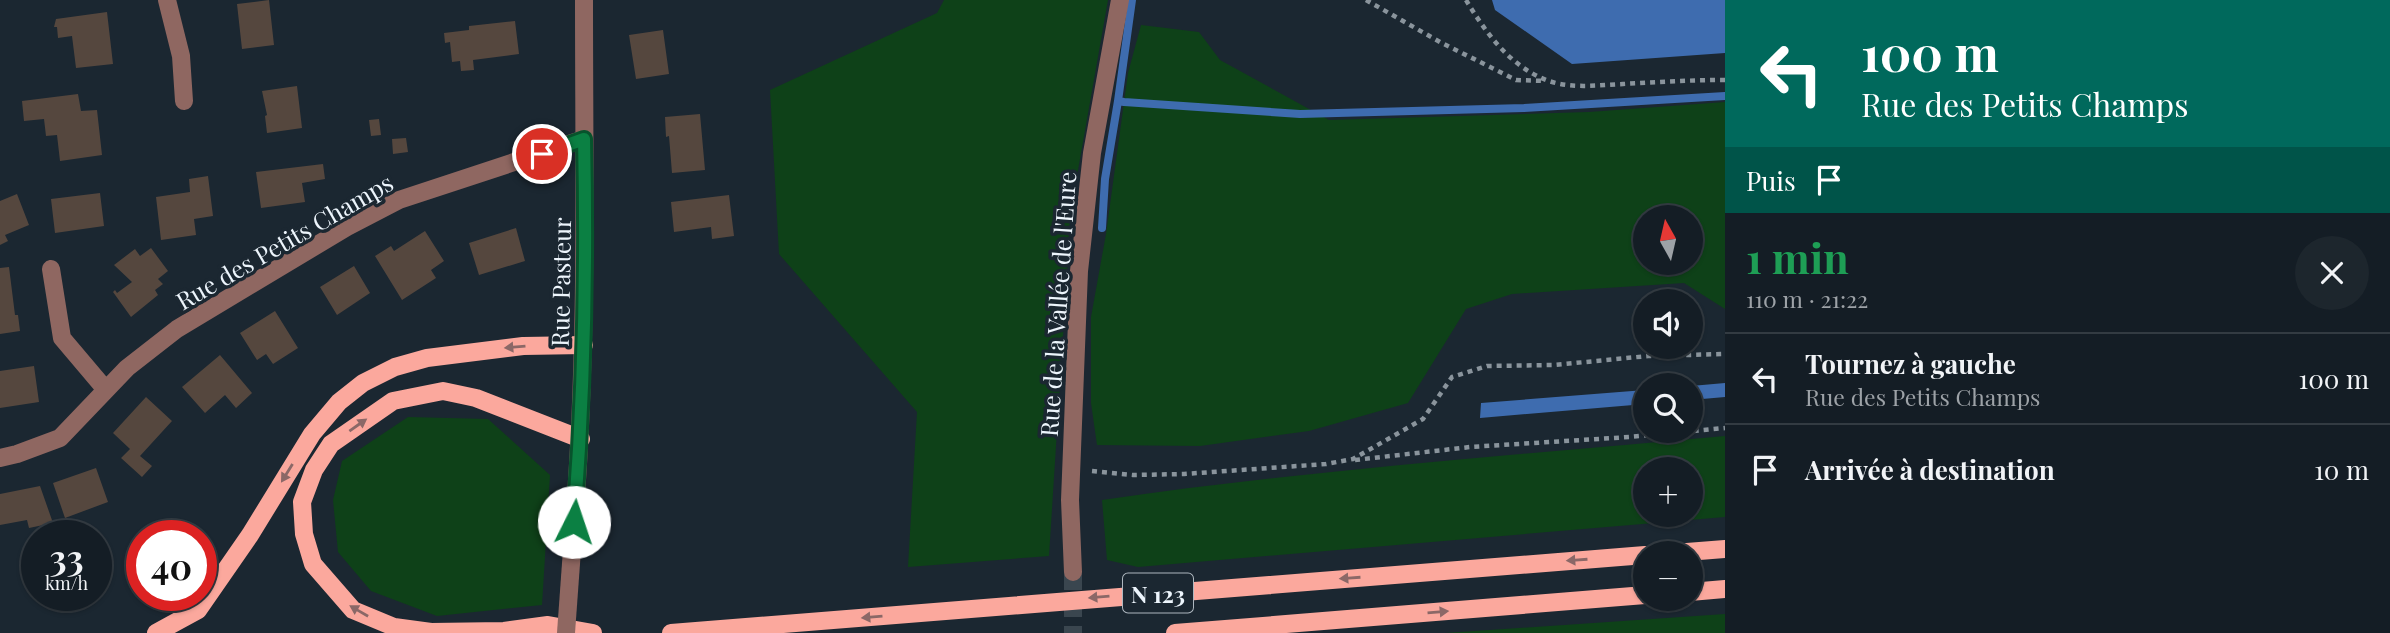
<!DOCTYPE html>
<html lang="fr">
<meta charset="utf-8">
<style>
body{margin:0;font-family:"Playfair Display",serif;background:#1d262d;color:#f1f3f6;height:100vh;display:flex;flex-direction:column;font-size:26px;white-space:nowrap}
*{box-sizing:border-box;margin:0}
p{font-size:23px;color:#9da2a7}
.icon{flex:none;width:38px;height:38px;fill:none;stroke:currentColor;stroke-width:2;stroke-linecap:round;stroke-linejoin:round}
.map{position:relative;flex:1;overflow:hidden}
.drawer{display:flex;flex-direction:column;background:#141d25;width:665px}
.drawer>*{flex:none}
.hud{background:#00695c;color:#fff;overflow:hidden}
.needle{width:46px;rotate:352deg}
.fabs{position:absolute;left:1633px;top:205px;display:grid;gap:14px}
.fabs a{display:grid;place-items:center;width:70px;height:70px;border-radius:50%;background:#141d25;box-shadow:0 2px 5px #0004,0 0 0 2px #333b42;font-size:35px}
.speed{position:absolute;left:21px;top:520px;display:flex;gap:14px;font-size:35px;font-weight:700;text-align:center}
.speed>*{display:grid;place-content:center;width:91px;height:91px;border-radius:50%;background:#141d25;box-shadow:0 2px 5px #0004,0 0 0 2px #333b42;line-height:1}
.speed small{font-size:18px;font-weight:400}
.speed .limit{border:10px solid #d22;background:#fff;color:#111}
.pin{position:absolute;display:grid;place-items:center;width:60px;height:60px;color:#fff;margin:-30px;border:4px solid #fff;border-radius:50%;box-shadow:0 2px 7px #0007}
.me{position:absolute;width:77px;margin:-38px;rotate:4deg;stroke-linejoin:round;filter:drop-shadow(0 0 5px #0008)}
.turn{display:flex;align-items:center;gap:24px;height:147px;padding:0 21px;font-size:32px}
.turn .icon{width:91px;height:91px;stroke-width:2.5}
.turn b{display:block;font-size:49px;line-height:60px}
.then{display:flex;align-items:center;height:66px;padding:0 21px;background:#0003;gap:14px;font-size:26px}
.round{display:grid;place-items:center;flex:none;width:74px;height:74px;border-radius:37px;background:#1d262d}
.headline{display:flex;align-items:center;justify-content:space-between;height:119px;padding:0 21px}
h1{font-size:42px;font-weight:700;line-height:52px;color:#1e9e55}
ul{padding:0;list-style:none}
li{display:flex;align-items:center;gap:21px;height:91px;padding:0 21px;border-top:2px solid #333b42}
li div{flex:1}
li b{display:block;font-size:26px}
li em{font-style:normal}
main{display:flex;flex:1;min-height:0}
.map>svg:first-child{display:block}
.green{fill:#0e4118;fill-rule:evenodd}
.water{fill:#3e6caf}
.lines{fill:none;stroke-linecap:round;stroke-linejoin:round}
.stream{stroke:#3e6caf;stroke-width:8}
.building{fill:#55473e}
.minor-tunnel{stroke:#3a464f;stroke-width:18;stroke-dasharray:18 9;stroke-linecap:butt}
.path{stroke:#8a949c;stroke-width:4.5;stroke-dasharray:5 5;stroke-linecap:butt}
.minor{stroke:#8f6761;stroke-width:18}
.major{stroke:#fba89d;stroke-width:18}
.minor-bridge{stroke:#8f6761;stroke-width:18}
.oneway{fill:#8b6867}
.route-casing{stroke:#07532c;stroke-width:18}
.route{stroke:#0b8043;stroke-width:12}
.labels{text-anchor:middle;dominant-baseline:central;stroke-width:7;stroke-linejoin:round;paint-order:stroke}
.shield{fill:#1b2731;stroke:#aeb7bf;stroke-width:2}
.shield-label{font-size:23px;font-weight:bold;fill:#edf5fc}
.street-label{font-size:24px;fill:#edf5fc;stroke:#1b2731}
</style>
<main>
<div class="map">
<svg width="1725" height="633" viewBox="0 0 1725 633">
<rect width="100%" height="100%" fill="#1b2731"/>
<!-- green -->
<path class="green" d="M944 0H1108L1071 210 1049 556 908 567 917 412 779 254 770 90 937 13Z
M1141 25 1199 32 1220 60 1329 120 1589 112 1725 102V309L1684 283 1512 294 1466 309 1408 403 1309 431 1200 446 1097 445 1091 403V317L1106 234 1128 73ZM1645 217H1690V262H1645Z
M408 417 488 419 550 475 542 605 437 616 371 591 338 552 333 500 342 461Z
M1725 436V517L1138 567 1107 560 1102 500C1309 470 1517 455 1725 436ZM1645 469H1690V514H1645Z
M1725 614V633H1445Z"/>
<!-- water -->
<path class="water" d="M1492 0H1725V53L1572 64 1495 10Z
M1725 383V397L1691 400V386Z
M1645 390V404L1480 418 1481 403Z"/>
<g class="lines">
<!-- stream -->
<path class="stream" d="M1132 0 1118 101 1124 102 1300 114 1524 108 1725 96
M1102 228 1105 179 1118 101"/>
</g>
<!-- building -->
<path class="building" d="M269 0 274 45 242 49 237 4Z
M107 12 113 64 76 68 72 36 58 38 57 27H54L56 19Z
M515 21 519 54 473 60 474 70 461 71 460 61 452 62 450 42 445 43 444 33 469 30V26Z
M663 30 669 74 636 79 629 35Z
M297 86 302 128 267 133 265 116 267 115 262 91Z
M78 94 81 111 97 110 102 155 60 161 57 135 46 136 44 119 24 121 22 101Z
M700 114 705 170 672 173 669 136 666 137 665 117Z
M379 119 381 135 371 136 369 120Z
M406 138 408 152 393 154 392 139Z
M323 164 325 179 302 183 305 202 261 208 256 172Z
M208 176 213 216 194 219 196 235 161 240 156 197 190 192 189 179Z
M100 193 104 226 55 233 51 199Z
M17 194 29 225 5 235 8 241 0 245V201Z
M729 195 734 236 712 239 711 227 674 232 671 202Z
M516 228 525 261 479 275 469 243Z
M425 231 444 261 431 270 436 278 402 300 375 256 391 246 394 251Z
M151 248 168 271 158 279 163 284 155 290 158 295 131 317 113 292 115 290 117 293 132 282 114 265 135 249 140 256Z
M354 266 370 293 337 315 320 287Z
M9 267 15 315H18L20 331 0 334V268Z
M275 311 298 348 273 364 266 354 257 360 240 333Z
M220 355 252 393 236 408 225 395 205 413 182 387Z
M34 366 39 402 0 408V371Z
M146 397 172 421 140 456 152 466 142 477 121 458 130 449 113 433Z
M96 468 108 502 65 518 53 483Z
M40 486 53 523 29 528 27 520 0 525V494Z"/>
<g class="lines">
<!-- minor-tunnel -->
<path class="minor-tunnel" d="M1073 572V633"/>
<!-- path -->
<path class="path" d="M1366 0 1440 42 1516 80 1545 81
M1466 0C1486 33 1510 67 1549 81 1573 89 1598 85 1623 84 1657 82 1691 80 1725 80
M1355 460 1470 447 1629 437 1725 428
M1092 471 1133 475 1184 474 1326 464 1353 459 1423 419 1452 377 1487 366 1554 365 1648 356 1725 354"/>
<!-- minor -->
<path class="minor" d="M167 0 181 56 184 101
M51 269 62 338 106 390
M0 458 17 454 60 438 127 368 177 329 347 227 399 200 584 139
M574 522C588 348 584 174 584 0
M1073 572 1070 500 1079 271 1092 153 1120 0"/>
<!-- major -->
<path class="major" d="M581 439 476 398 443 391 393 401 331 444 314 470 302 502 304 534 313 564 353 610 394 627 431 632 504 631 548 625 593 633
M1674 553 1725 549
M1690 592 1725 589
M156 633 198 610 250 535 312 434 339 402 363 383 395 367 427 358 523 346 584 345
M671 633 1645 555
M1175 633 1645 595"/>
<!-- minor-bridge -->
<path class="minor-bridge" d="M566 633 574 522"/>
</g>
<!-- one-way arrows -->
<defs><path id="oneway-solid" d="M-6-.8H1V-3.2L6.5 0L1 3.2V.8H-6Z" transform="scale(1.75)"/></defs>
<g class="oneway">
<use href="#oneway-solid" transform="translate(515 347) rotate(175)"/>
<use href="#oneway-solid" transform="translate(358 425) rotate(-35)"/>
<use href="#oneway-solid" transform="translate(287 473) rotate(122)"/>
<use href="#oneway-solid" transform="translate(1577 560) rotate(176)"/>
<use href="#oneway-solid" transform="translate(1350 578) rotate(176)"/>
<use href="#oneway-solid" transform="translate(1099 597) rotate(175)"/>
<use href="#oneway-solid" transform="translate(359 611) rotate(-150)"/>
<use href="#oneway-solid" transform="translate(1438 612) rotate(-5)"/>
<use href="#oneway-solid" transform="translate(872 617) rotate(175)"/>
</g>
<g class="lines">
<defs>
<path id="route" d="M542 154 584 139C587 267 584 395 574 522"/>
</defs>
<!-- route casing -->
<use href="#route" class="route-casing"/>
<!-- route -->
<use href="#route" class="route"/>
</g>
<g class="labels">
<!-- shield labels -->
<rect class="shield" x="1123" y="573.5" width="70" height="39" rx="5"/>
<g class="shield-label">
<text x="1158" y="593">N 123</text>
</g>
<!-- street labels -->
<g class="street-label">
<text transform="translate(284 241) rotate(-30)">Rue des Petits Champs</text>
<text transform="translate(560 282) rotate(-89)">Rue Pasteur</text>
<text transform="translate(1057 304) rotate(-86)">Rue de la Vallée de l'Eure</text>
</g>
</g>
</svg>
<div class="fabs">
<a><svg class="needle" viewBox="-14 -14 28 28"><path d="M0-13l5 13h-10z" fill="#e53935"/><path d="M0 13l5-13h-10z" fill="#9da2a7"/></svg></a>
<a><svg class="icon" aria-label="sound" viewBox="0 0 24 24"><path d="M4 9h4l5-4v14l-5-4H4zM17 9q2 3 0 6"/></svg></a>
<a><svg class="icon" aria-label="search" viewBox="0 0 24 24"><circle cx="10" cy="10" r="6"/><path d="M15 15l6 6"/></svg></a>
<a>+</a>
<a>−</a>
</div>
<div class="speed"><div>33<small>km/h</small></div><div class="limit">40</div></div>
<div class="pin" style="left:542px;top:154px;background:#d93025"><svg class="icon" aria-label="arrive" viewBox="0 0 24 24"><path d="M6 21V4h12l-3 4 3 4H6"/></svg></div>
<svg class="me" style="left:574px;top:522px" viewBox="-20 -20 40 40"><circle r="19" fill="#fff"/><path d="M0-13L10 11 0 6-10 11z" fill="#0b8043"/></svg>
</div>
<section class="drawer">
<div class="hud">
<div class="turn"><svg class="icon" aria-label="left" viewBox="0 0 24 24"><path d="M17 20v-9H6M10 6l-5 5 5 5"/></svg><div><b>100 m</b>Rue des Petits Champs</div></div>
<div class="then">Puis<svg class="icon" aria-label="arrive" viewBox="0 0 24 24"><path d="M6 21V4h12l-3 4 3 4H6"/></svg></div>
</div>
<div class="headline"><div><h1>1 min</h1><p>110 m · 21:22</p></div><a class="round"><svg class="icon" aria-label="close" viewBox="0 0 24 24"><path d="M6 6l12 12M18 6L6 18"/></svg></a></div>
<ul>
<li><svg class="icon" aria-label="left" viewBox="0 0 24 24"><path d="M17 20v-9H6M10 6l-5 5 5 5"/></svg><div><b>Tournez à gauche</b><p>Rue des Petits Champs</p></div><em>100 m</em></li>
<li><svg class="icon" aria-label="arrive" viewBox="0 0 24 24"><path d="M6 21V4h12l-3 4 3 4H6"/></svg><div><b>Arrivée à destination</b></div><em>10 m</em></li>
</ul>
</section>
</main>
